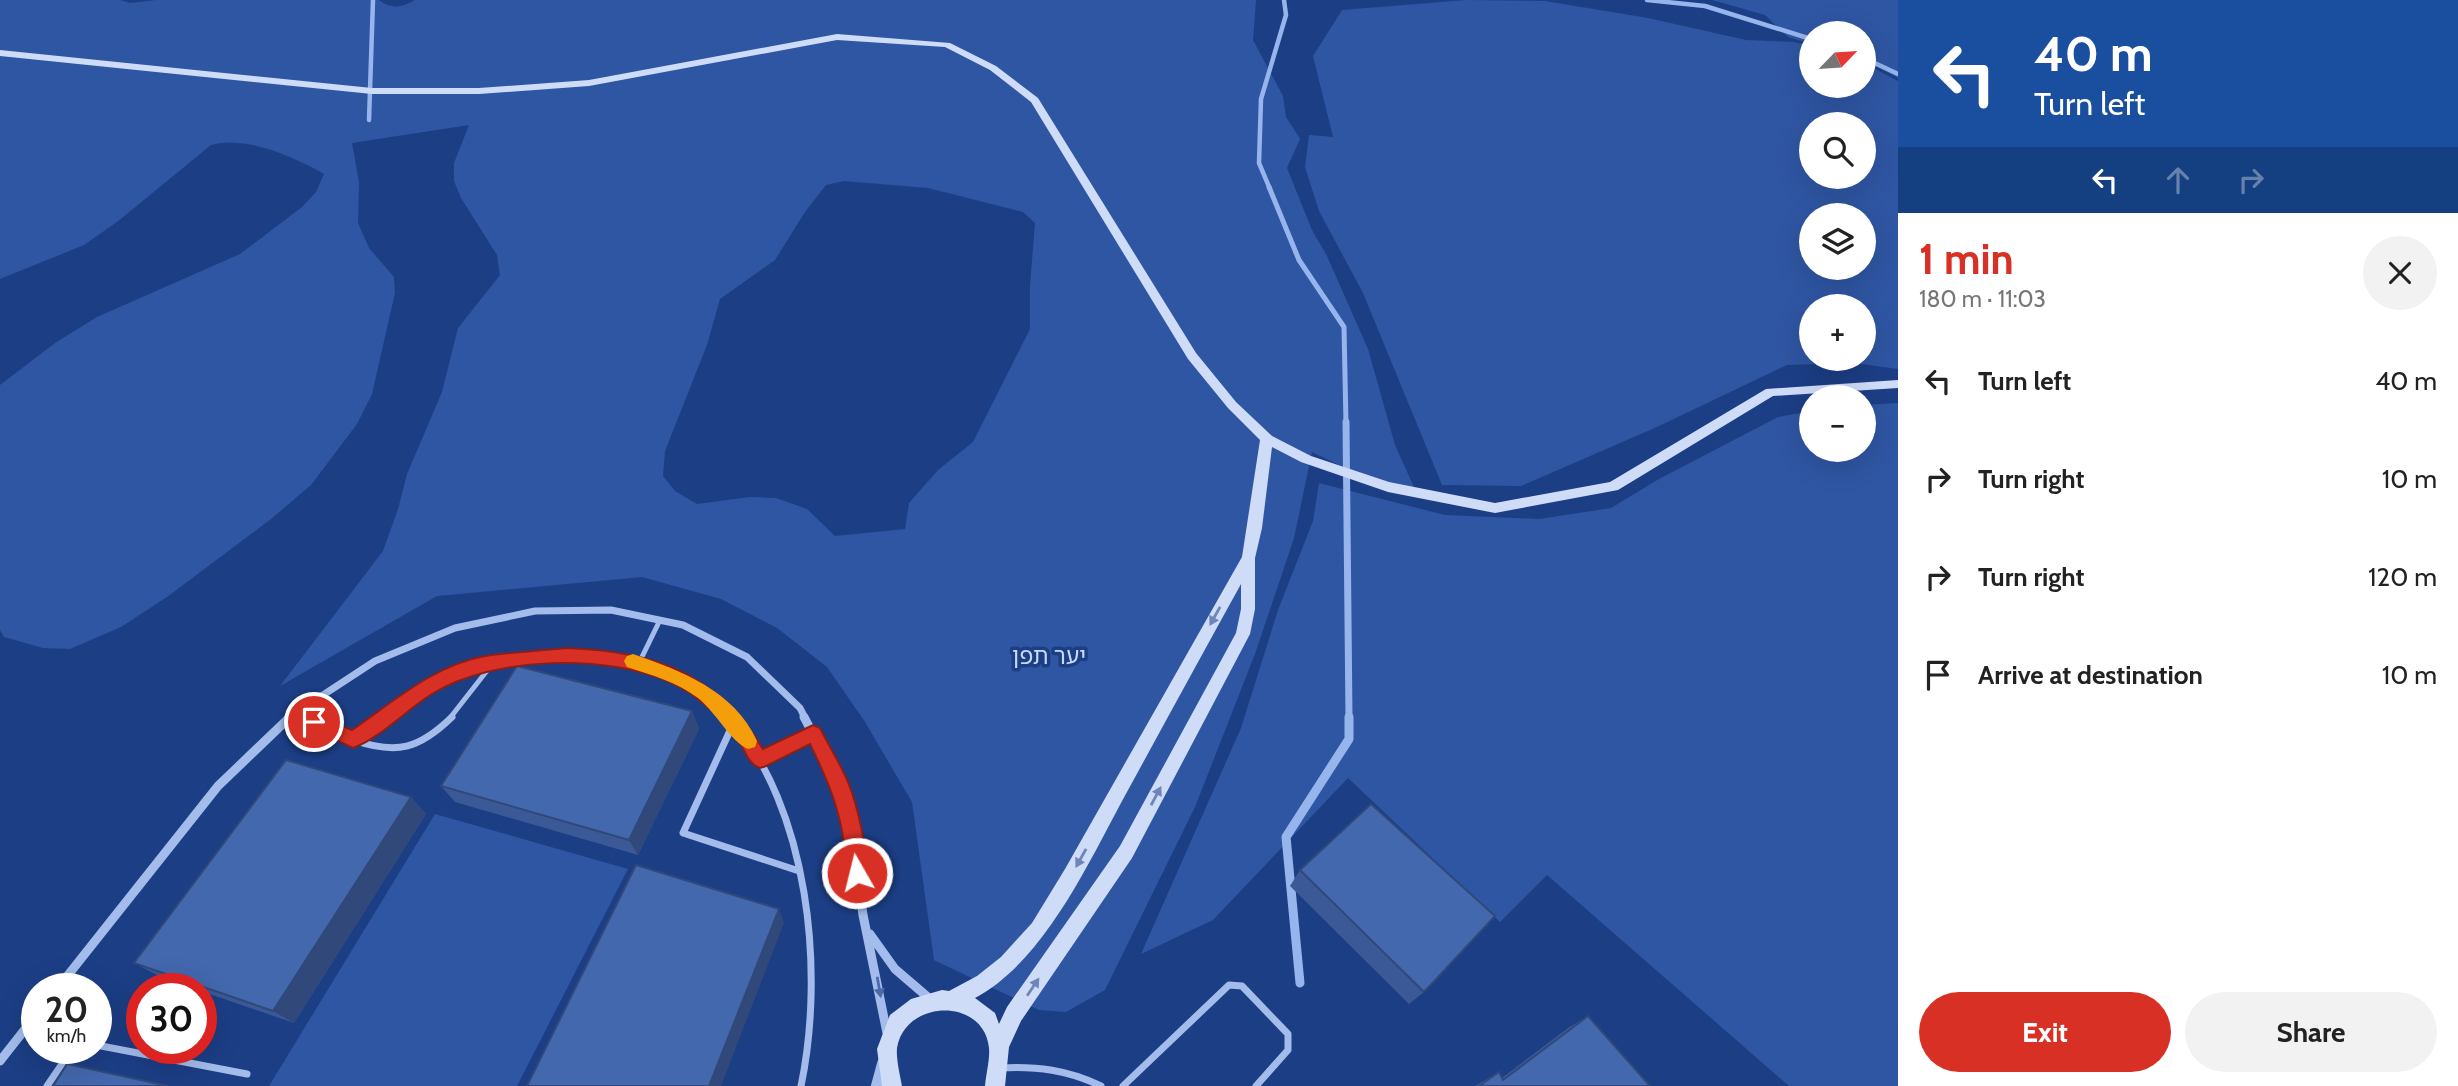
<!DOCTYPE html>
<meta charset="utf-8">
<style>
body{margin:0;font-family:Cabin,"Noto Sans Hebrew",sans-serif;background:#f2f2f2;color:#222;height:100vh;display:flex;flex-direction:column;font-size:26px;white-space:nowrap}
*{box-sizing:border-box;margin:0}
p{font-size:23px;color:#767676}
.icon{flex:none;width:38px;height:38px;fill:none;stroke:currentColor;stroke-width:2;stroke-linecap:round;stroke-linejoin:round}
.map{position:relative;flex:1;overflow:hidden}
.side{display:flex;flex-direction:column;background:#fff;width:560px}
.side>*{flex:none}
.hud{background:#1a4fa0;color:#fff;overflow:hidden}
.needle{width:46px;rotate:65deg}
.buttons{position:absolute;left:1799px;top:21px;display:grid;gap:14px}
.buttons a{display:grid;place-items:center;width:77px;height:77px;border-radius:50%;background:#fff;box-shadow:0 7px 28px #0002;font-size:35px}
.speed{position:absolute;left:21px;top:973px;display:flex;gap:14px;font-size:35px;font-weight:700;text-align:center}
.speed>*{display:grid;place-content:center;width:91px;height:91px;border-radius:50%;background:#fff;box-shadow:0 7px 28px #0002;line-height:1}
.speed small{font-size:18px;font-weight:400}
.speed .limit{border:10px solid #d22;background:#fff;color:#111}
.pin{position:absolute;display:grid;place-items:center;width:60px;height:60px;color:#fff;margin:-30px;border:4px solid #fff;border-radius:50%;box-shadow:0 2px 7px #0007}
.me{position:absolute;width:77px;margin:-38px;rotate:352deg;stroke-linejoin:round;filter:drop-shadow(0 0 5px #0008)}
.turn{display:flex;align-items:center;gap:24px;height:147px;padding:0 21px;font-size:32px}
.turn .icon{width:91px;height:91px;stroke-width:2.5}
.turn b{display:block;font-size:49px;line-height:60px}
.lanes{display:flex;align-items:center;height:66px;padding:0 21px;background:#0003;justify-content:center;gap:35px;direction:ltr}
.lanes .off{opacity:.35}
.round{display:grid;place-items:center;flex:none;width:74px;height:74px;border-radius:37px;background:#f2f2f2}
.head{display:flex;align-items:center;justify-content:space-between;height:119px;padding:0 21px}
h1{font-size:42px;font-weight:700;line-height:52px;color:#d93025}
.button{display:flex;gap:14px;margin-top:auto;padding:14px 21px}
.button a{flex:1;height:80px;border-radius:42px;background:#d93025;color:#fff;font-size:28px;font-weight:700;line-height:80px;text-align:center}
.button a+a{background:#f2f2f2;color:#222}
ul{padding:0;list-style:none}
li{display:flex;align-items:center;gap:21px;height:98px;padding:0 21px}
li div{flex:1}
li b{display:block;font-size:26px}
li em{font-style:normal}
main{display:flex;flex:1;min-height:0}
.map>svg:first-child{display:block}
.green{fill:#2f56a3;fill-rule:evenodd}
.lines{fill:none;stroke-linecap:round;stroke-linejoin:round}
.stream-far3{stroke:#96b5ed;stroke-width:4.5}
.stream-far2{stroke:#96b5ed;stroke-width:5}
.stream-far1{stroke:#96b5ed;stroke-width:7}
.stream{stroke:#96b5ed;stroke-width:9}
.service-far1{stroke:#a3bceb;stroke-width:5}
.service{stroke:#a3bceb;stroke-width:7}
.minor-far1{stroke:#a3bceb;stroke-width:7}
.minor{stroke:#a3bceb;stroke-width:9}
.tertiary{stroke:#a3bceb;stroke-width:16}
.secondary{fill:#cfdcf8;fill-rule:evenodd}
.wall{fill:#3a5996}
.shaded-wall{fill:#30497a}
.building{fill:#4468ae;stroke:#30497a;stroke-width:2}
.oneway{fill:#6d85b9}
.oneway2{fill:#4b6aa9}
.route{fill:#d93025;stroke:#8d1f18;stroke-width:2}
.slow{fill:#f59e0b}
.labels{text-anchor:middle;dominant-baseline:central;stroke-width:7;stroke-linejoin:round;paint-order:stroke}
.park-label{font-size:23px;fill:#c8d8f8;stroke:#1c3e85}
</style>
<main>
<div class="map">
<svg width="1898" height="1086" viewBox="0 0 1898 1086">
<rect width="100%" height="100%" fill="#1c3e85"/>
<!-- green -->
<path class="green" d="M0 0H120L130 3 156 0H379C391 10 403 7 415 0H1256L1253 40 1283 96 1286 117 1300 139 1287 168 1312 230 1327 256 1368 349 1395 445 1418 496 1374 482 1312 452 1294 538 1255 654 1195 807 1105 990 1066 1012 1039 1010 934 960 912 802 865 722 827 667 777 628 721 599 642 577 437 596 280 686 383 551 398 509 407 474 442 392 458 328 500 275 497 255 461 198 454 181V163L469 125 352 143 359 182 358 223 369 248 394 277 395 293 372 394 357 424 311 485 271 519 167 597 121 627 70 649 43 648 4 637 0 630V385L55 343 97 317 240 254 302 207 316 192 324 174C294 157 245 135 211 145L117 222 84 245 0 279ZM844 181 928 188 1023 212 1035 223 1030 285V329L973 442 938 470 909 503 905 529 835 536 807 509 776 498 750 497 697 504 675 491 663 476 665 451 707 345 720 299 775 260 805 212 826 185Z
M1466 0 1545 1 1648 18 1746 40 1794 42 1811 46V86H1864V63L1898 81V369L1854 363 1787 365 1657 427 1521 486 1442 485 1363 293 1319 211 1305 167 1309 135 1333 137 1313 56 1342 10ZM1811 124H1864V177H1811ZM1811 215H1864V268H1811ZM1811 306H1864V359H1811Z
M1712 0H1898V78L1864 60V33H1811V44L1788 37 1765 15Z
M1898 403V1086H1789L1547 875 1500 922 1348 778 1213 920 1141 954 1241 728 1278 610 1313 521 1319 483 1445 515 1539 519 1611 508 1659 479 1778 417 1811 411V450H1864V405Z
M435 814 628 869 517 1086H269Z"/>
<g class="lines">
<!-- stream-far3 -->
<path class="stream-far3" d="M1647 0 1705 6 1811 39
M1864 58 1898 74
M369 120 373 0
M1270 189 1259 163 1261 99 1286 15 1284 0"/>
<!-- stream-far2 -->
<path class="stream-far2" d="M1269 187 1299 260 1344 327 1346 424"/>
<!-- stream-far1 -->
<path class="stream-far1" d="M1346 422 1349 718"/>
<!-- stream -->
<path class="stream" d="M1300 983 1286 837 1349 739V717"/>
<!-- service-far1 -->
<path class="service-far1" d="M639 663 660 620
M295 712 308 718
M381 718C404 701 428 685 455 674 543 639 664 645 731 718
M450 718 493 663"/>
<!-- service -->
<path class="service" d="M304 717 353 740 383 717
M729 717C809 808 825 971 801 1086
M734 722 683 833 799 871
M353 740C397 755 419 749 452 717
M760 760 813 733
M23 1032 37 1034
M96 1045 247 1074
M1000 1068C1037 1066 1068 1070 1101 1086
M47 1086 73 1048
M1123 1086 1229 985 1242 986 1288 1034V1050L1256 1086"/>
<!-- minor-far1 -->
<path class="minor-far1" d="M288 718 375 661 455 628 535 611 611 610 683 625 747 657 800 708 805 718"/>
<!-- minor -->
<path class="minor" d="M804 717 840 785 851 831 863 915 887 1033
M870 934 895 969 930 999
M57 989 218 786 290 717
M0 1061 37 1014"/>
<!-- tertiary -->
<path class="tertiary" d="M879 1086 885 1064"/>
<!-- secondary -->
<path class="secondary" d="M837 34 950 43 996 66 1038 98 1196 353 1236 402 1272 436 1311 456 1389 482 1495 503 1610 482 1766 389 1898 380V388L1773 396 1618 490 1495 513 1388 492 1301 462 1272 447 1262 528 1255 558V609L1250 634 1132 858 1021 1021 1009 1047 1005 1086H985C986 1074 990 1060 989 1048 984 997 905 999 897 1048 896 1059 900 1075 902 1086H882L877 1049 890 1015 911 999 942 990 949 991 977 976 1001 957 1032 923 1065 869 1242 557 1260 440 1228 408 1188 359 1031 102 990 70 945 47 837 40 589 86 479 94H372L0 56V50L372 88H479L589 80ZM1241 584V609L1236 633 1120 846 1007 1007 999 1024 995 1013 975 998C1049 958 1093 852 1133 781 1169 715 1205 649 1241 584Z"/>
</g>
<!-- wall -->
<path class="wall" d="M692 711 699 729 638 855 455 802 441 786Z
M411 797 426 814 294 1023 201 991V989H196L159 976 134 963Z
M1300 870 1424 992 1409 1004 1290 886Z
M1588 1016 1650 1086H1475L1499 1072 1502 1078 1568 1028Z"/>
<!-- shaded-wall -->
<path class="shaded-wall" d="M692 711 699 729 638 855 629 840Z
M411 797 426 814 294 1023 273 1011Z
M779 909 784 923 721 1086H709Z"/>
<!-- building -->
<path class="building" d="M517 666 692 711 629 840 441 786Z
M286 760 411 797 273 1011 134 963Z
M1371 804 1495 916 1424 992 1300 870Z
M636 865 779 909 709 1086H527Z
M1588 1016 1650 1086H1479L1499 1072 1503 1080Z
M67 1064 168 1086H53Z"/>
<!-- one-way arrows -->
<defs><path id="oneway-solid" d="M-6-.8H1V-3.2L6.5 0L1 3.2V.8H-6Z" transform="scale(1.75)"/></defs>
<g class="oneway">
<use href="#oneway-solid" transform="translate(1215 616) rotate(119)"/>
<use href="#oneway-solid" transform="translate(1156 796) rotate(-62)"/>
<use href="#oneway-solid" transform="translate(1081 858) rotate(119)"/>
<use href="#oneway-solid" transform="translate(1033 987) rotate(-56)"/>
</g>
<use class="oneway2" href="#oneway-solid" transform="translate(879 987) rotate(80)"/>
<!-- route -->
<path class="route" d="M566 648C654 651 715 672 763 749L807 728 813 725 820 728C829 746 840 763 848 782 856 801 872 862 864 880L857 882 850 880C844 865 845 847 842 831 836 799 824 773 810 744L766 766 760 768C748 764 745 750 738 740 722 719 698 695 674 684 610 653 493 656 432 694 406 710 382 737 353 748L308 727 305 722 308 716 314 714 352 730C393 702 434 665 485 656 511 652 539 651 566 648Z"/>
<!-- slow -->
<path class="slow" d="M633 654C681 671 734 690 757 741L755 747 748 749C732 743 714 710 698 698 677 682 651 675 627 667L624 661 627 656Z"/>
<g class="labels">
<!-- park labels -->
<g class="park-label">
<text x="1049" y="656">יער תפן</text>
</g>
</g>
</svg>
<div class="buttons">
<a><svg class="needle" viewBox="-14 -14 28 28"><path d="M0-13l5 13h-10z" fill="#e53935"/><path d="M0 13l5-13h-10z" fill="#767676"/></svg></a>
<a><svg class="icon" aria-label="search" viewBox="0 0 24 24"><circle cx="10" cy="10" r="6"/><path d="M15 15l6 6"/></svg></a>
<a><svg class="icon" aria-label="layers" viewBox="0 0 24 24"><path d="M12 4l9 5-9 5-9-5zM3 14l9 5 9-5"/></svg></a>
<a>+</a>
<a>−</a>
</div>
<div class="speed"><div>20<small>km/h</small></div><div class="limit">30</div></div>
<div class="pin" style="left:314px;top:722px;background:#d93025"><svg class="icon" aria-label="arrive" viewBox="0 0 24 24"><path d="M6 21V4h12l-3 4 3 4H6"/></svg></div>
<svg class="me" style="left:857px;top:873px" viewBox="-20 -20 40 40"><circle r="17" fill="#d93025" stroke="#fff" stroke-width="3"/><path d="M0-11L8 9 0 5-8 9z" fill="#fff"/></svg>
</div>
<section class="side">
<div class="hud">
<div class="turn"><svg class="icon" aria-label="left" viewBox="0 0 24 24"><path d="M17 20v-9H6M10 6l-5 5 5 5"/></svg><div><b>40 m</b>Turn left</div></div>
<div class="lanes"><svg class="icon" aria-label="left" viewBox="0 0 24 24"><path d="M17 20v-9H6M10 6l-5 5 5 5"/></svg><svg class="icon off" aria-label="ahead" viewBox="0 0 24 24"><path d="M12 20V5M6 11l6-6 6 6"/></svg><svg class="icon off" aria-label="right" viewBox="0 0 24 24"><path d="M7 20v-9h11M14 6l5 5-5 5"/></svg></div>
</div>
<div class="head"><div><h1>1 min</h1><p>180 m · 11:03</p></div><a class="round"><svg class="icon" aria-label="close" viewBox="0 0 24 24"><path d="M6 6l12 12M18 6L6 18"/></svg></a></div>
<ul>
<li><svg class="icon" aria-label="left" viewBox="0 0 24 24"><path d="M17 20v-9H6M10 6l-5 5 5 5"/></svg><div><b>Turn left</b></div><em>40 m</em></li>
<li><svg class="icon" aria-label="right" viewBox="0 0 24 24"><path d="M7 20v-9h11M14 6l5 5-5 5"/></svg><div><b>Turn right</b></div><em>10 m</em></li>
<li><svg class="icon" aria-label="right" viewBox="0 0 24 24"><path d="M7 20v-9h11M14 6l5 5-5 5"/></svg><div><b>Turn right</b></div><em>120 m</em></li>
<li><svg class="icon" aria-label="arrive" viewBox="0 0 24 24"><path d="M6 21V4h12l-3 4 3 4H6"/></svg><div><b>Arrive at destination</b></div><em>10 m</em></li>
</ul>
<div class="button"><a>Exit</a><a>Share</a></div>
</section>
</main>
